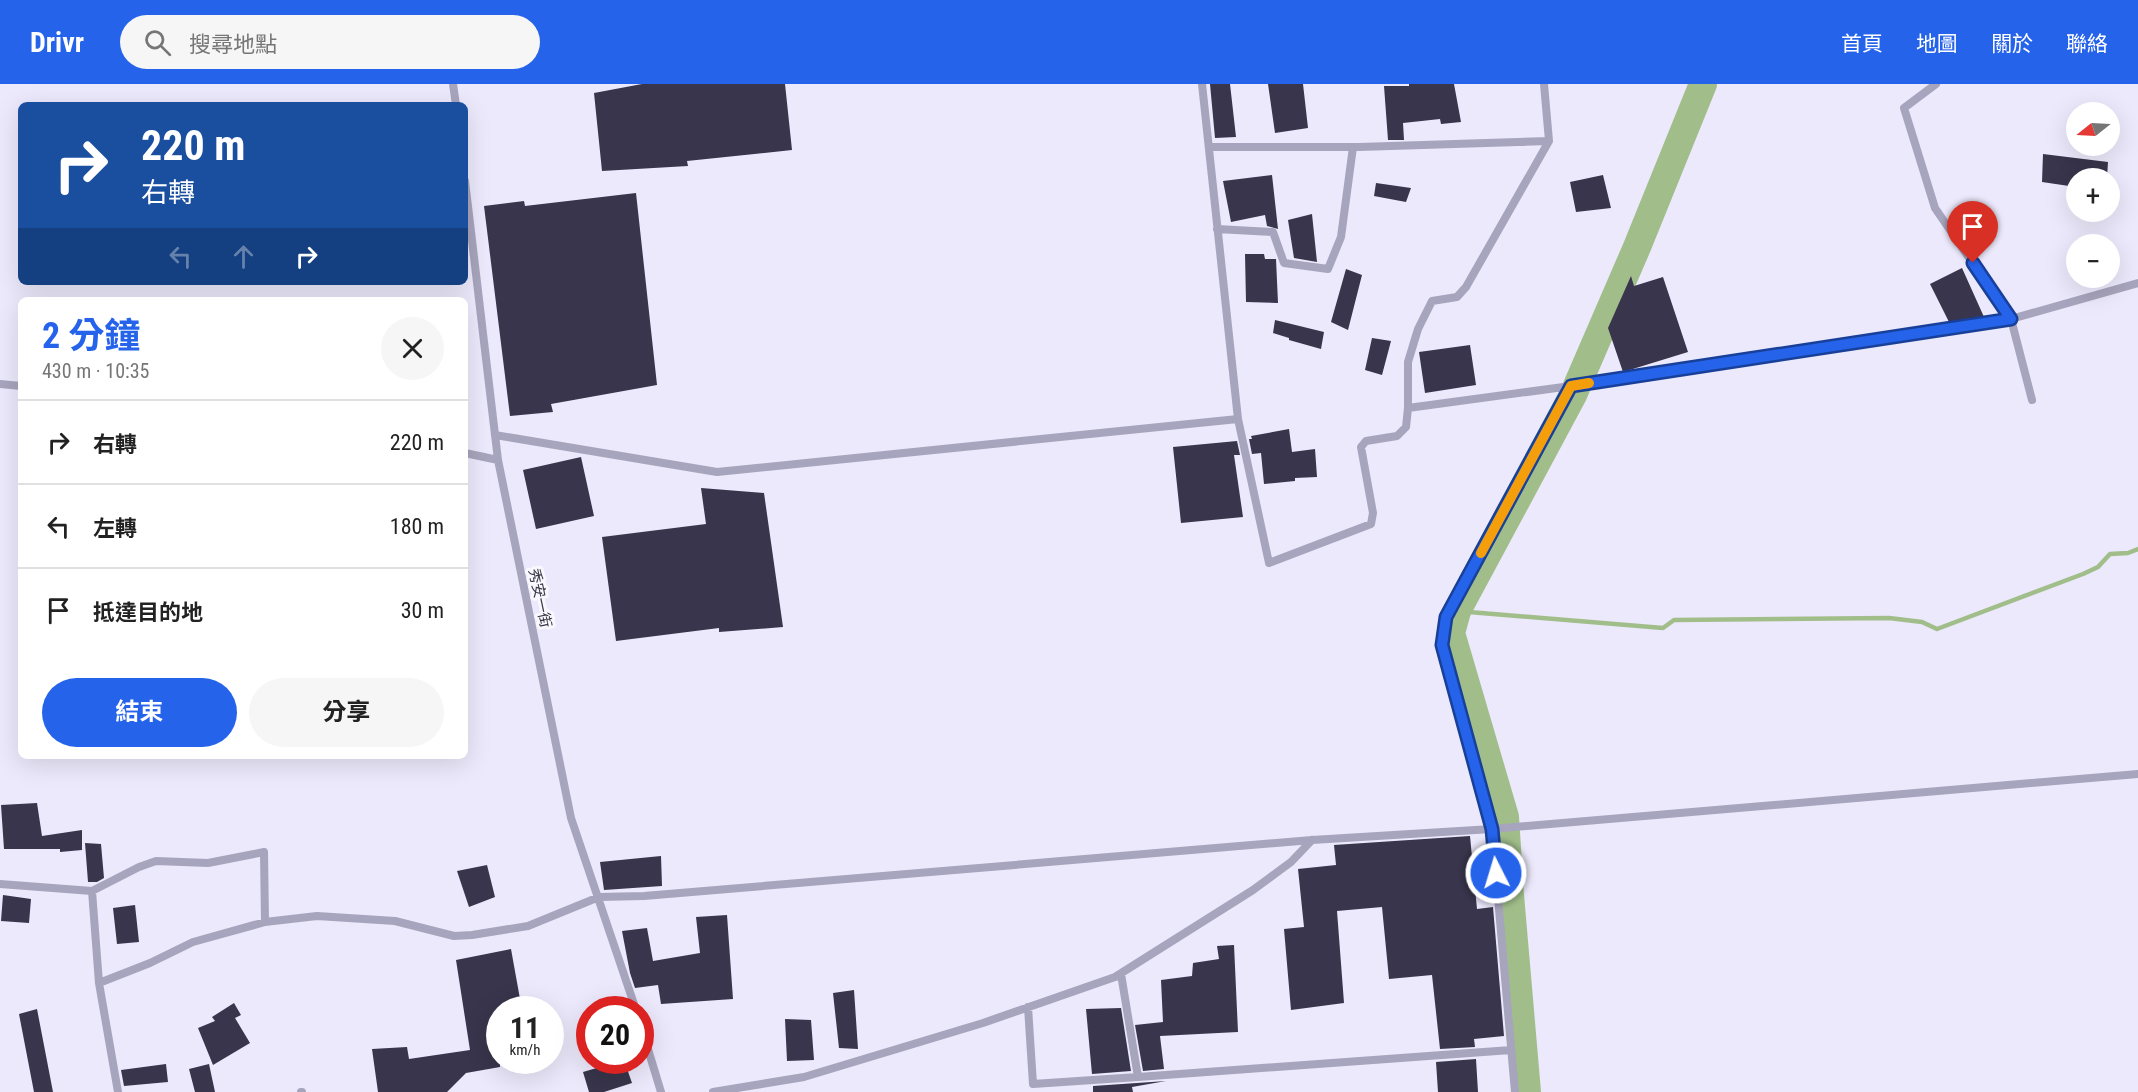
<!DOCTYPE html>
<html lang="zh-TW">
<meta charset="utf-8">
<style>
body{margin:0;font-family:"Roboto Condensed","Noto Sans TC",sans-serif;background:#f6f6f6;color:#222;height:100vh;display:flex;flex-direction:column;font-size:22px;white-space:nowrap}
*{box-sizing:border-box;margin:0}
p{font-size:20px;color:#767676}
.icon{flex:none;width:33px;height:33px;fill:none;stroke:currentColor;stroke-width:2;stroke-linecap:round;stroke-linejoin:round}
.map{position:relative;flex:1;overflow:hidden}
.sheet{position:absolute;left:18px;top:213px;width:450px;height:462px;display:flex;flex-direction:column;background:#fff;border-radius:9px;box-shadow:0 6px 24px #0002}
.sheet>*{flex:none}
.hud{position:absolute;left:18px;top:18px;width:450px;height:183px;border-radius:9px;box-shadow:0 6px 24px #0002;background:#1a4fa0;color:#fff;overflow:hidden}
.needle{width:39px;rotate:252deg}
.controls{position:absolute;left:2066px;top:18px;display:grid;gap:12px}
.controls a{display:grid;place-items:center;width:54px;height:54px;border-radius:50%;background:#fff;box-shadow:0 6px 24px #0002;font-size:30px}
.speed{position:absolute;left:486px;top:912px;display:flex;gap:12px;font-size:30px;font-weight:700;text-align:center}
.speed>*{display:grid;place-content:center;width:78px;height:78px;border-radius:50%;background:#fff;box-shadow:0 6px 24px #0002;line-height:1}
.speed small{font-size:15px;font-weight:400}
.speed .limit{border:9px solid #d22;background:#fff;color:#111}
.pin{position:absolute;display:grid;place-items:center;width:51px;height:51px;color:#fff;margin:-62px -26px;border-radius:50% 50% 50% 0;rotate:-45deg;box-shadow:0 0 6px #0007}
.pin .icon{rotate:45deg}
.me{position:absolute;width:66px;margin:-33px;rotate:355deg;stroke-linejoin:round;filter:drop-shadow(0 0 4px #0008)}
.turn{display:flex;align-items:center;gap:21px;height:126px;padding:0 24px;font-size:27px}
.turn .icon{width:78px;height:78px;stroke-width:2.5}
.turn b{display:block;font-size:42px;line-height:51px}
.lanes{display:flex;align-items:center;height:57px;padding:0 24px;background:#0003;justify-content:center;gap:30px;direction:ltr}
.lanes .off{opacity:.35}
.round{display:grid;place-items:center;flex:none;width:63px;height:63px;border-radius:32px;background:#f6f6f6}
.head{display:flex;align-items:center;justify-content:space-between;height:102px;padding:0 24px}
h1{font-size:36px;font-weight:700;line-height:45px;color:#2563eb}
.button{display:flex;gap:12px;margin-top:auto;padding:12px 24px}
.button a{flex:1;height:69px;border-radius:36px;background:#2563eb;color:#fff;font-size:24px;font-weight:700;line-height:69px;text-align:center}
.button a+a{background:#f6f6f6;color:#222}
ul{padding:0;list-style:none}
li{display:flex;align-items:center;gap:18px;height:84px;padding:0 24px;border-top:2px solid #e0e0e0}
li div{flex:1}
li b{display:block;font-size:22px}
li em{font-style:normal}
header{display:flex;align-items:center;gap:36px;box-sizing:border-box;height:84px;padding:0 30px;background:#2563eb;color:#fff}
header strong{font-size:28px}
nav{display:flex;gap:33px;margin-inline-start:auto;font-size:21px}
.search{width:420px;height:54px;background:#f6f6f6;display:flex;align-items:center;gap:15px;box-sizing:border-box;padding:0 21px;border-radius:33px;color:#767676;font-size:22px}
.map>svg:first-child{display:block}
.lines{fill:none;stroke-linecap:round;stroke-linejoin:round}
.stream{stroke:#a1be8a;stroke-width:4.5}
.river{stroke:#a1be8a;stroke-width:28}
.building{fill:#38354c}
.lane{stroke:#a7a4bd;stroke-width:8}
.route-casing{stroke:#184099;stroke-width:15}
.route{stroke:#2563eb;stroke-width:10}
.slow{stroke:#f59e0b;stroke-width:10}
.labels{text-anchor:middle;dominant-baseline:central;stroke-width:6;stroke-linejoin:round;paint-order:stroke}
.street-label{font-size:15px;fill:#393844;stroke:#f9f8fe}
</style>
<header>
<strong>Drivr</strong>
<div class="search"><svg class="icon" aria-label="search" viewBox="0 0 24 24"><circle cx="10" cy="10" r="6"/><path d="M15 15l6 6"/></svg>搜尋地點</div>
<nav><a>首頁</a><a>地圖</a><a>關於</a><a>聯絡</a></nav>
</header>
<div class="map">
<svg width="2138" height="1008" viewBox="0 0 2138 1008">
<rect width="100%" height="100%" fill="#ebe9fb"/>
<g class="lines">
<!-- stream -->
<path class="stream" d="M1457 527 1663 544 1674 536 1889 534 1922 538 1937 545 2083 490 2098 483 2110 470 2128 469 2138 465"/>
<!-- river -->
<path class="river" d="M1527 1008 1510 811 1505 733 1451 549 1457 527 1573 311 1637 163 1703 0"/>
</g>
<!-- building -->
<path class="building" d="M642 0H785L792 66 687 77 688 82 602 87 594 9Z
M1210 0H1230L1236 53 1215 54Z
M1268 0H1303L1308 44 1275 49Z
M1409 0H1454L1461 38 1441 40 1440 35 1403 39 1404 56H1388L1384 2H1409Z
M2043 70 2108 78 2107 94H2076V103L2042 98Z
M1272 91 1278 145 1267 142 1265 131 1231 138 1223 97Z
M1603 91 1611 124 1576 128 1570 98Z
M1376 99 1411 104 1406 118 1374 112Z
M636 109 657 301 551 320 553 328 510 332 484 122 524 117 525 122Z
M1312 130 1317 178 1294 174 1288 136Z
M1245 170H1264L1265 175H1276L1278 219 1246 218Z
M1962 184 1984 233 1949 238 1930 200Z
M1346 185 1362 191 1348 246 1331 238Z
M1631 192 1634 202 1663 193 1688 268 1623 288 1608 244Z
M1275 236 1324 248 1321 265 1289 256V254L1273 249Z
M1372 254 1391 257 1382 291 1365 286Z
M1470 261 1476 301 1425 309 1419 268Z
M1289 345 1292 368 1315 365 1317 393 1295 394V397L1264 400 1261 369 1252 370 1249 355H1252L1251 352Z
M1237 357 1240 371H1234L1243 433 1181 439 1173 363Z
M581 373 594 432 536 445 523 386Z
M701 404 764 409 783 543 719 548V544L616 557 602 453 706 440Z
M37 719 42 752 82 746V766L60 768V765H4L1 721Z
M1470 752 1477 825 1493 823 1504 952 1474 955 1475 963 1440 965 1432 891 1389 895 1382 823 1337 827 1344 919 1291 926 1284 845 1304 843 1298 785 1336 781 1334 761Z
M85 759 101 760 104 794 97 798H88Z
M661 772 662 802 604 806 600 778Z
M487 781 495 813 469 823 457 787Z
M3 811 31 815 29 839 1 837Z
M135 821 139 858 117 860 113 824Z
M727 831 733 915 661 920 658 901 635 904 630 889 622 847 647 844 653 877 700 869 696 833Z
M1234 861 1238 948 1160 952 1164 985 1143 987 1135 941 1163 938 1161 896 1192 892 1193 879 1219 875 1217 862Z
M511 865 522 926H500V983L466 989 447 1008H378L372 965 407 963 409 975 470 966 456 876Z
M854 906 858 965 839 964 833 909Z
M234 919 241 931 235 934 250 959 213 981 198 944 215 937 212 933Z
M1121 924 1131 987 1092 990 1086 925Z
M37 925 53 1008H34L19 930Z
M785 935 811 936 814 976 787 977Z
M1476 975 1478 1008H1438L1436 978Z
M624 976 632 999 604 1008H589L583 988Z
M166 980 168 998 124 1002 121 986Z
M209 980 215 1008H195L189 985Z
M1166 997 1132 1003 1133 1008H1093V1002Z"/>
<g class="lines">
<!-- lane -->
<path class="lane" d="M453 0 456 21
M1202 0 1238 335 1269 479 1371 440 1373 429 1361 363 1366 357 1397 352 1406 343 1408 324 1571 302 2011 235 2138 199
M1936 0 1904 24 1935 124 2011 235 2032 316
M1209 63H1359L1549 57
M465 97 498 376 571 734 636 926
M1217 145 1273 148 1284 179 1328 185 1341 153 1353 63
M0 300 21 302
M1408 324V278L1418 245 1432 217 1457 213 1466 203 1549 57 1544 0
M495 351 717 388 1238 335
M465 369 498 376
M0 800 92 807 139 783 156 777 208 779 264 768 265 838
M92 807 99 899 118 1008
M1121 890 1138 993 1511 966
M99 899 150 879 193 858 265 838 317 832 395 837 454 852 472 851 528 842 599 813 644 812 1312 756 1492 745 2138 690
M1028 923 1033 1000 1138 993
M640 939 661 1008
M301 1008H302
M713 1008 804 993 983 939 1115 893 1253 806 1291 778 1312 756
M1515 1008 1492 745 1442 561 1446 533 1571 302"/>
</g>
<g class="lines">
<defs>
<path id="route" d="M1496 789 1492 745 1442 561 1446 533 1571 302 2011 235 1973 179"/>
</defs>
<!-- route casing -->
<use href="#route" class="route-casing"/>
<!-- route -->
<use href="#route" class="route"/>
<!-- slow -->
<path class="slow" d="M1481 469 1571 302 1589 299"/>
</g>
<g class="labels">
<!-- street labels -->
<g class="street-label">
<text transform="translate(540 514) rotate(78)">秀安一街</text>
</g>
</g>
</svg>
<div class="controls">
<a><svg class="needle" viewBox="-14 -14 28 28"><path d="M0-13l5 13h-10z" fill="#e53935"/><path d="M0 13l5-13h-10z" fill="#767676"/></svg></a>
<a>+</a>
<a>−</a>
</div>
<div class="speed"><div>11<small>km/h</small></div><div class="limit">20</div></div>
<div class="pin" style="left:1973px;top:179px;background:#d93025"><svg class="icon" aria-label="arrive" viewBox="0 0 24 24"><path d="M6 21V4h12l-3 4 3 4H6"/></svg></div>
<svg class="me" style="left:1496px;top:789px" viewBox="-20 -20 40 40"><circle r="17" fill="#2563eb" stroke="#fff" stroke-width="3"/><path d="M0-11L8 9 0 5-8 9z" fill="#fff"/></svg>
<div class="hud">
<div class="turn"><svg class="icon" aria-label="right" viewBox="0 0 24 24"><path d="M7 20v-9h11M14 6l5 5-5 5"/></svg><div><b>220 m</b>右轉</div></div>
<div class="lanes"><svg class="icon off" aria-label="left" viewBox="0 0 24 24"><path d="M17 20v-9H6M10 6l-5 5 5 5"/></svg><svg class="icon off" aria-label="ahead" viewBox="0 0 24 24"><path d="M12 20V5M6 11l6-6 6 6"/></svg><svg class="icon" aria-label="right" viewBox="0 0 24 24"><path d="M7 20v-9h11M14 6l5 5-5 5"/></svg></div>
</div>
<section class="sheet">
<div class="head"><div><h1>2 分鐘</h1><p>430 m · 10:35</p></div><a class="round"><svg class="icon" aria-label="close" viewBox="0 0 24 24"><path d="M6 6l12 12M18 6L6 18"/></svg></a></div>
<ul>
<li><svg class="icon" aria-label="right" viewBox="0 0 24 24"><path d="M7 20v-9h11M14 6l5 5-5 5"/></svg><div><b>右轉</b></div><em>220 m</em></li>
<li><svg class="icon" aria-label="left" viewBox="0 0 24 24"><path d="M17 20v-9H6M10 6l-5 5 5 5"/></svg><div><b>左轉</b></div><em>180 m</em></li>
<li><svg class="icon" aria-label="arrive" viewBox="0 0 24 24"><path d="M6 21V4h12l-3 4 3 4H6"/></svg><div><b>抵達目的地</b></div><em>30 m</em></li>
</ul>
<div class="button"><a>結束</a><a>分享</a></div>
</section>
</div>
